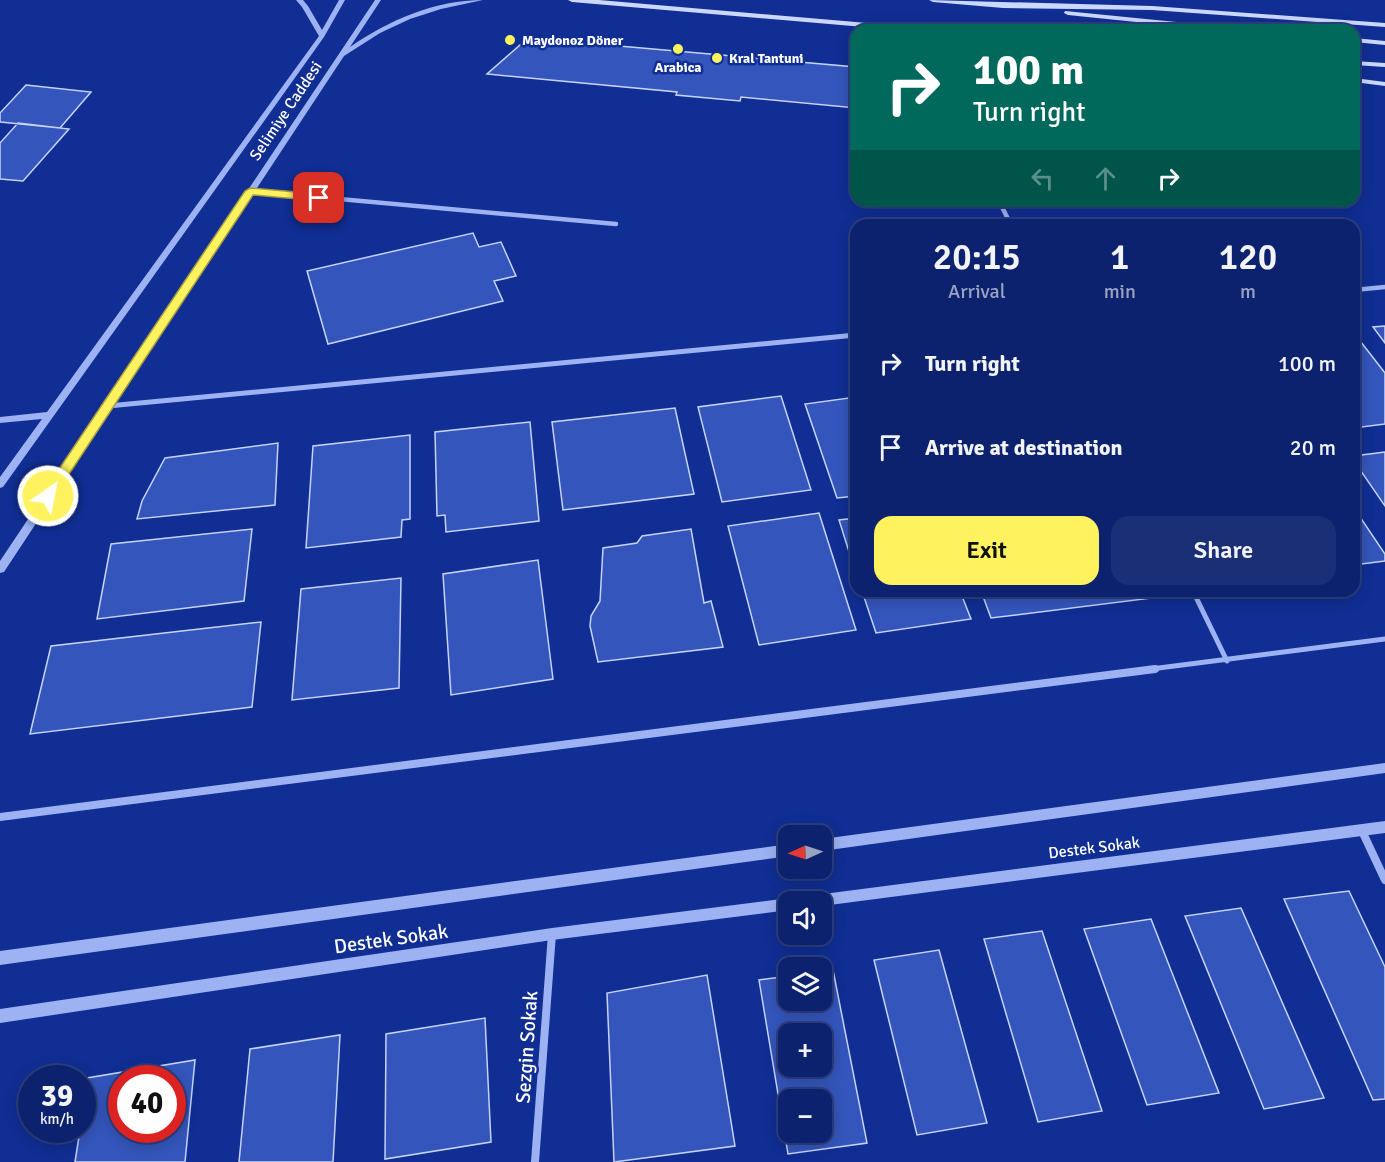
<!DOCTYPE html>
<meta charset="utf-8">
<style>
body{margin:0;font-family:Signika,sans-serif;background:#1a2f76;color:#f1f3f6;height:100vh;display:flex;flex-direction:column;font-size:22px;white-space:nowrap}
*{box-sizing:border-box;margin:0}
p{font-size:20px;color:#9aa4c2}
.icon{flex:none;width:33px;height:33px;fill:none;stroke:currentColor;stroke-width:2;stroke-linecap:round;stroke-linejoin:round}
.map{position:relative;flex:1;overflow:hidden}
.drawer{position:absolute;left:850px;top:219px;width:510px;height:378px;display:flex;flex-direction:column;background:#0c226e;border-radius:18px;box-shadow:0 3px 15px #0003,0 0 0 2px #2c3f81}
.drawer>*{flex:none}
.guide{position:absolute;left:850px;top:24px;width:510px;height:183px;border-radius:18px;box-shadow:0 3px 15px #0003,0 0 0 2px #2c3f81;background:#00695c;color:#fff;overflow:hidden}
.needle{width:39px;rotate:267deg}
.buttons{position:absolute;left:778px;top:825px;display:grid;gap:12px}
.buttons a{display:grid;place-items:center;width:54px;height:54px;border-radius:12px;background:#0c226e;box-shadow:0 3px 15px #0003,0 0 0 2px #2c3f81;font-size:30px}
.speed{position:absolute;left:18px;top:1065px;display:flex;gap:12px;font-size:30px;font-weight:700;text-align:center}
.speed>*{display:grid;place-content:center;width:78px;height:78px;border-radius:50%;background:#0c226e;box-shadow:0 3px 15px #0003,0 0 0 2px #2c3f81;line-height:1}
.speed small{font-size:15px;font-weight:400}
.speed .limit{border:9px solid #d22;background:#fff;color:#111}
.pin{position:absolute;display:grid;place-items:center;width:51px;height:51px;color:#fff;margin:-26px;border-radius:12px;box-shadow:0 3px 9px #0006}
.me{position:absolute;width:66px;margin:-33px;rotate:33deg;stroke-linejoin:round;filter:drop-shadow(0 0 4px #0008)}
.turn{display:flex;align-items:center;gap:21px;height:126px;padding:0 24px;font-size:27px}
.turn .icon{width:78px;height:78px;stroke-width:2.5}
.turn b{display:block;font-size:42px;line-height:51px}
.lanes{display:flex;align-items:center;height:57px;padding:0 24px;background:#0003;justify-content:center;gap:30px;direction:ltr}
.lanes .off{opacity:.35}
.eta{display:flex;justify-content:space-evenly;align-items:center;height:102px;text-align:center}
.eta b{font-size:36px;font-weight:600;line-height:42px}
.cta{display:flex;gap:12px;margin-top:auto;padding:12px 24px}
.cta a{flex:1;height:69px;border-radius:18px;background:#fff25f;color:#111;font-size:24px;font-weight:600;line-height:69px;text-align:center}
.cta a+a{background:#1a2f76;color:#f1f3f6}
ul{padding:0;list-style:none}
li{display:flex;align-items:center;gap:18px;height:84px;padding:0 24px}
li div{flex:1}
li b{display:block;font-size:22px}
li em{font-style:normal}
.map>svg:first-child{display:block}
.building{fill:#3455bb;stroke:#c5d3fe;stroke-width:1.5;fill-rule:evenodd}
.lines{fill:none;stroke-linecap:round;stroke-linejoin:round}
.minor-far2{stroke:#9db2f3;stroke-width:4.5}
.minor-far1{stroke:#9db2f3;stroke-width:5}
.minor{stroke:#9db2f3;stroke-width:8}
.tertiary{fill:#9db2f3;fill-rule:evenodd}
.secondary{fill:#ccd7fd;fill-rule:evenodd}
.route{fill:#fff25f;stroke:#a69d3e;stroke-width:1.5}
.poi-dot{fill:#fff25f;stroke:#102e93;stroke-width:2}
.labels{text-anchor:middle;dominant-baseline:central;stroke-width:5;stroke-linejoin:round;paint-order:stroke}
.far-poi-label{font-size:14px;font-weight:bold;fill:#fff;stroke:#102e93;text-anchor:start}
.street-label{font-size:16px;fill:#fff;stroke:#102e93}
.near-street-label{font-size:20px;fill:#fff;stroke:#102e93}
</style>
<div class="map">
<svg width="1385" height="1162" viewBox="0 0 1385 1162">
<rect width="100%" height="100%" fill="#102e93"/>
<!-- building -->
<path class="building" d="M528 38 856 67V108L741 97 740 101 676 95 677 92 487 74Z
M26 85 91 92 60 128 0 122V113Z
M18 123 69 129 23 181 0 179V143Z
M473 233 479 247 501 242 516 276 494 281 503 301 328 344 307 271Z
M1385 326V343L1373 327Z
M1354 333 1385 373V424L1354 428Z
M781 396 811 490 722 502 698 407Z
M856 397V496L837 498 805 404Z
M675 408 694 494 563 510 552 422Z
M530 422 539 521 446 532 445 515 437 516 435 432Z
M410 435V519L402 520 401 537 306 548 313 446Z
M278 443 275 505 137 519 142 501 165 458Z
M1385 452V506L1354 461V456Z
M1354 508 1385 554V561L1354 565Z
M819 513 856 630 759 645 728 526Z
M856 518V574L839 520Z
M252 529 244 601 97 619 111 544Z
M691 529 704 603 711 601 723 647 598 662 590 626 591 616 600 601 603 548 637 543 642 536Z
M538 560 553 679 451 695 443 574Z
M401 578 399 688 292 700 301 589Z
M862 591H960L971 619 876 633Z
M981 591H1157L1160 597 991 618Z
M261 622 252 707 30 734 51 646Z
M1349 891 1385 967V1099L1373 1100 1284 899Z
M1241 908 1324 1098 1264 1109 1185 916Z
M1151 919 1219 1093 1147 1105 1084 929Z
M1042 931 1102 1111 1038 1122 984 939Z
M939 950 987 1123 917 1135 874 960Z
M833 970 867 1143 788 1154 759 980 789 976V1000H822V971ZM789 1034H822V1066H789ZM789 1100H822V1132H789Z
M707 975 735 1146 614 1162 607 993Z
M485 1018 491 1142 385 1159 386 1034Z
M340 1035 333 1162H239L250 1049Z
M195 1060 185 1162H75L80 1130H82L87 1078ZM122 1078H172V1130H122Z"/>
<g class="lines">
<!-- minor-far2 -->
<path class="minor-far2" d="M251 191 616 224
M999 201 1011 225
M1354 290 1385 287"/>
<!-- minor-far1 -->
<path class="minor-far1" d="M108 406 856 335
M1193 591 1227 661
M1143 670 1385 639"/>
<!-- minor -->
<path class="minor" d="M0 817 1155 669
M1362 831 1385 880
M535 1162 552 934"/>
<!-- tertiary -->
<path class="tertiary" d="M296 0H303L308 6 322 30 339 0H345L324 37 3 487 0 488V477L42 419 0 423V417L47 412 319 36 302 7Z
M375 0H381L350 47C389 20 435 0 483 0L441 9 410 19 380 33 344 56 4 572 0 573V561Z
M1385 763V773L822 851V839Z
M1385 821V833L822 906V902H802L804 898 808 896Z
M789 844V856L0 965V951Z
M789 898 794 902H789V910L552 940 0 1023V1009L552 928Z"/>
<!-- secondary -->
<path class="secondary" d="M568 0H599L926 28 930 30H899L572 2Z
M929 0 1152 6 1385 23V27L1152 10 1003 8 933 2Z
M1065 11 1237 28 1241 30H1214L1068 15 1064 13Z
M1354 38 1385 41V45L1354 42Z
M1354 61 1385 63V67L1354 65Z
M1354 78 1385 82V86L1354 82Z"/>
</g>
<!-- route -->
<path class="route" d="M250 188 319 194 324 198 319 201 253 195 52 500H43V493L245 191Z"/>
<!-- markers -->
<g class="poi-dot">
<circle cx="510" cy="40" r="6"/>
<circle cx="678" cy="49" r="6"/>
<circle cx="717" cy="58" r="6"/>
</g>
<g class="labels">
<!-- far-poi labels -->
<g class="far-poi-label">
<text x="522" y="40">Maydonoz Döner</text>
<text x="729" y="58">Kral Tantuni</text>
<text x="678" y="67" text-anchor="middle">Arabica</text>
</g>
<!-- street labels -->
<g class="street-label">
<text transform="translate(286 111) rotate(-56)">Selimiye Caddesi</text>
<text transform="translate(1094 848) rotate(-7)">Destek Sokak</text>
</g>
<!-- near-street labels -->
<g class="near-street-label">
<text transform="translate(391 939) rotate(-8)">Destek Sokak</text>
<text transform="translate(527 1047) rotate(-86)">Sezgin Sokak</text>
</g>
</g>
</svg>
<div class="buttons">
<a><svg class="needle" viewBox="-14 -14 28 28"><path d="M0-13l5 13h-10z" fill="#e53935"/><path d="M0 13l5-13h-10z" fill="#9aa4c2"/></svg></a>
<a><svg class="icon" aria-label="sound" viewBox="0 0 24 24"><path d="M4 9h4l5-4v14l-5-4H4zM17 9q2 3 0 6"/></svg></a>
<a><svg class="icon" aria-label="layers" viewBox="0 0 24 24"><path d="M12 4l9 5-9 5-9-5zM3 14l9 5 9-5"/></svg></a>
<a>+</a>
<a>−</a>
</div>
<div class="speed"><div>39<small>km/h</small></div><div class="limit">40</div></div>
<div class="pin" style="left:319px;top:198px;background:#d93025"><svg class="icon" aria-label="arrive" viewBox="0 0 24 24"><path d="M6 21V4h12l-3 4 3 4H6"/></svg></div>
<svg class="me" style="left:48px;top:496px" viewBox="-20 -20 40 40"><circle r="17" fill="#fff25f" stroke="#fff" stroke-width="3"/><path d="M0-11L8 9 0 5-8 9z" fill="#fff"/></svg>
<div class="guide">
<div class="turn"><svg class="icon" aria-label="right" viewBox="0 0 24 24"><path d="M7 20v-9h11M14 6l5 5-5 5"/></svg><div><b>100 m</b>Turn right</div></div>
<div class="lanes"><svg class="icon off" aria-label="left" viewBox="0 0 24 24"><path d="M17 20v-9H6M10 6l-5 5 5 5"/></svg><svg class="icon off" aria-label="ahead" viewBox="0 0 24 24"><path d="M12 20V5M6 11l6-6 6 6"/></svg><svg class="icon" aria-label="right" viewBox="0 0 24 24"><path d="M7 20v-9h11M14 6l5 5-5 5"/></svg></div>
</div>
<section class="drawer">
<div class="eta">
<div><b>20:15</b><p>Arrival</p></div>
<div><b>1</b><p>min</p></div>
<div><b>120</b><p>m</p></div>
</div>
<ul>
<li><svg class="icon" aria-label="right" viewBox="0 0 24 24"><path d="M7 20v-9h11M14 6l5 5-5 5"/></svg><div><b>Turn right</b></div><em>100 m</em></li>
<li><svg class="icon" aria-label="arrive" viewBox="0 0 24 24"><path d="M6 21V4h12l-3 4 3 4H6"/></svg><div><b>Arrive at destination</b></div><em>20 m</em></li>
</ul>
<div class="cta"><a>Exit</a><a>Share</a></div>
</section>
</div>
